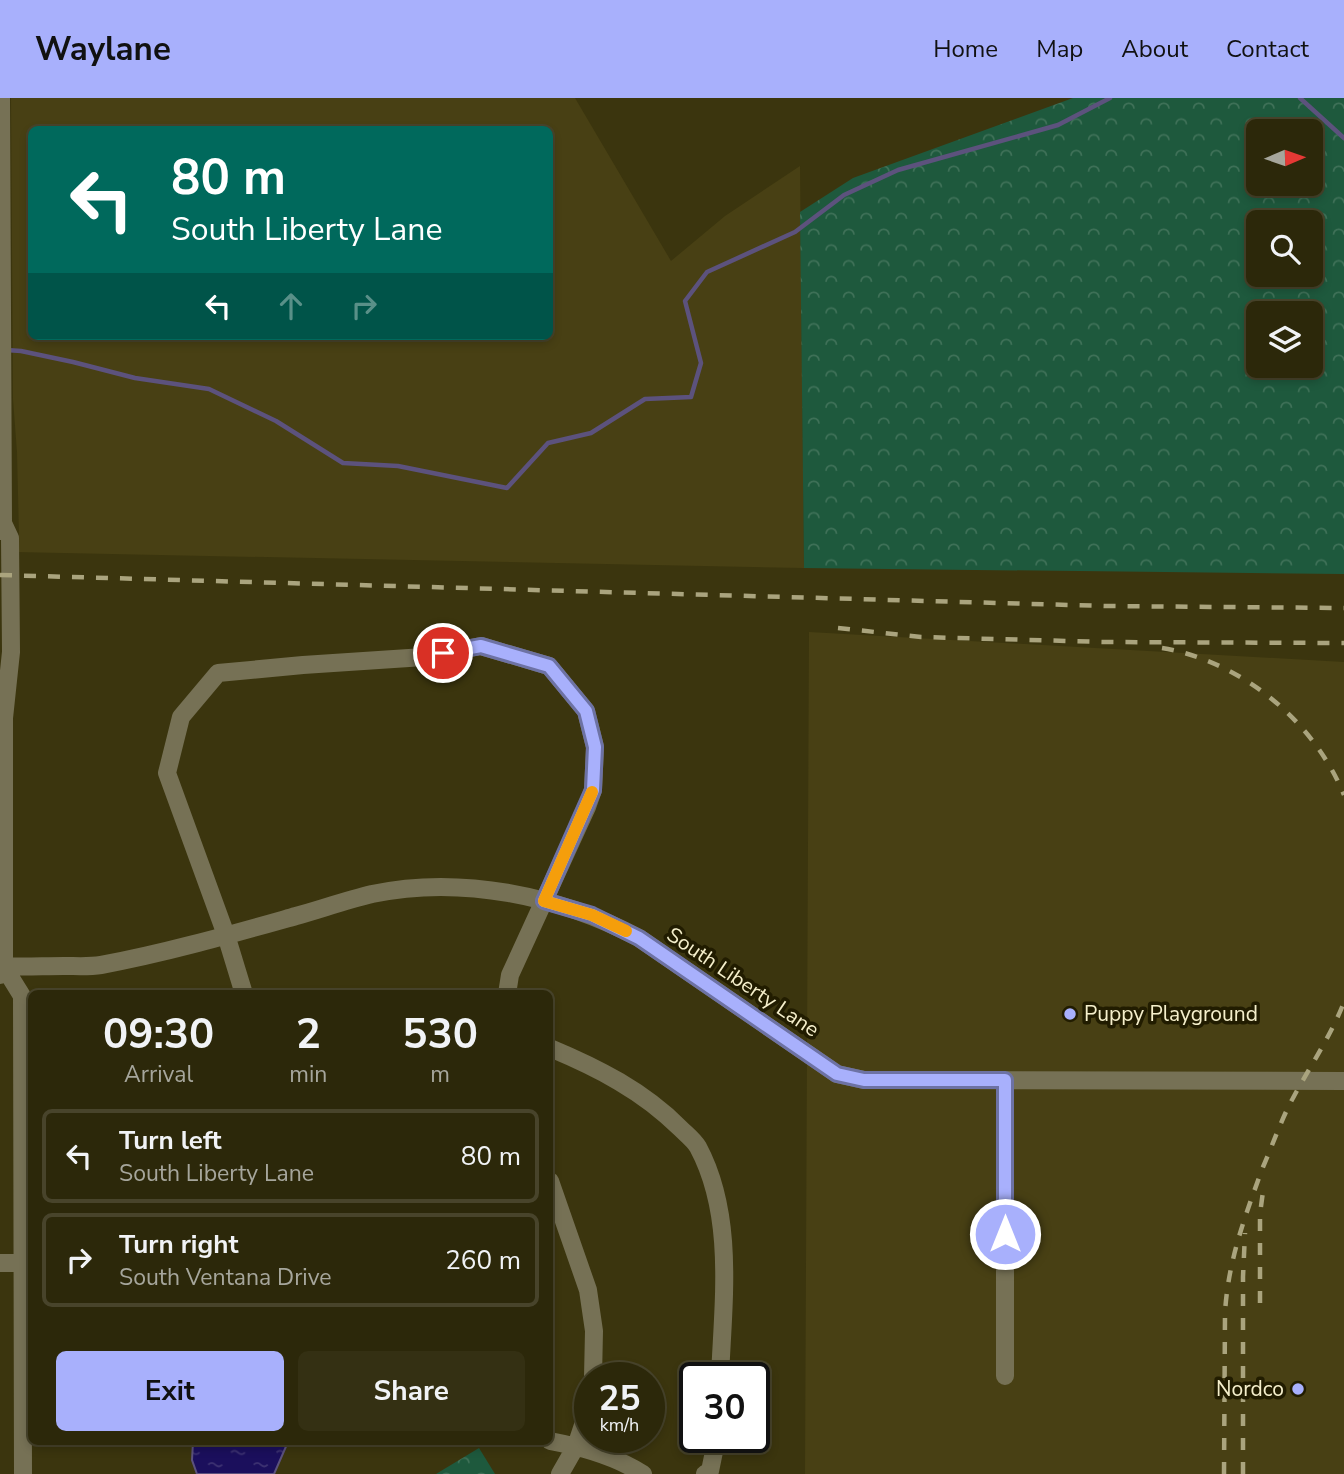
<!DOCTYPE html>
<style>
body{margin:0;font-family:"Nunito Sans",sans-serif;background:#343013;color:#f1f3f6;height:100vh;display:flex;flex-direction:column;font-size:26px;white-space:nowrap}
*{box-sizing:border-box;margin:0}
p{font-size:23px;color:#a6a69c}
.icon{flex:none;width:38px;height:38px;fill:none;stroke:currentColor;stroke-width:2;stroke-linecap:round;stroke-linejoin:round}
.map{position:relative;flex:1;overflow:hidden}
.side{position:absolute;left:28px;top:892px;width:525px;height:455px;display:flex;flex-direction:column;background:#2c280a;border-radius:10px;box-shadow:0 4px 10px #0003,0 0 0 2px #48442b}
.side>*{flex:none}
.top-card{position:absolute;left:28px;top:28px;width:525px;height:214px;border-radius:10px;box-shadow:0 4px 10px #0003,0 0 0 2px #48442b;background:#00695c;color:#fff;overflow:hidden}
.needle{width:46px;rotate:88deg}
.tools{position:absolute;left:1246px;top:21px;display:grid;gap:14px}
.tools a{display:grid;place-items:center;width:77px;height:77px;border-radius:10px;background:#2c280a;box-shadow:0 4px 10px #0003,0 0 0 2px #48442b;font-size:35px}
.speed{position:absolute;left:574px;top:1264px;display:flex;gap:14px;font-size:35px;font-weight:700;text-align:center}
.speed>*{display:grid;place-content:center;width:91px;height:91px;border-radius:50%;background:#2c280a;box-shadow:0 4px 10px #0003,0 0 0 2px #48442b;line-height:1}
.speed small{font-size:18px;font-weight:400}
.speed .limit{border:4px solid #111;border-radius:10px;background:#fff;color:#111}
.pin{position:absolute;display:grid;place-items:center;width:60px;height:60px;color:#fff;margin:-30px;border:4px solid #fff;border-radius:50%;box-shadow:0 2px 7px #0007}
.me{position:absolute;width:77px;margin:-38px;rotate:0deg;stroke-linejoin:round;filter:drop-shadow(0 0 5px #0008)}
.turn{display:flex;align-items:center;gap:24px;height:147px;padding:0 28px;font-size:32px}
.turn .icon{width:91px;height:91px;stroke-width:2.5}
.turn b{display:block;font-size:49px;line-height:60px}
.lanes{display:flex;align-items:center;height:66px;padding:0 28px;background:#0003;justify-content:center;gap:35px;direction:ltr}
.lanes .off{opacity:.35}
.eta{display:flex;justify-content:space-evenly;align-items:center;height:119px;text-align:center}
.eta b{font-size:42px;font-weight:700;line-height:49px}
.action{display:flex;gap:14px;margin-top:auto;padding:14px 28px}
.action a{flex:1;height:80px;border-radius:10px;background:#a8b0fc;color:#111;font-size:28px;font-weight:700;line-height:80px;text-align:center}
.action a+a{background:#343013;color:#f1f3f6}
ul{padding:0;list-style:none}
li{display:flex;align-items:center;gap:21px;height:94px;margin:0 14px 10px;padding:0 14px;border:4px solid #48442b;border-radius:10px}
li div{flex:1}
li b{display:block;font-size:26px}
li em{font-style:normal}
header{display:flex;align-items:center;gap:42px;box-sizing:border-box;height:98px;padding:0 35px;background:#a8b0fc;color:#111}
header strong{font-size:33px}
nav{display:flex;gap:38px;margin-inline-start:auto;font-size:24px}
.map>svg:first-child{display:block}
.built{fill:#484014;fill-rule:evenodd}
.park{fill:url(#park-crowns);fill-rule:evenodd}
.water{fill:url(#water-ripples);stroke:#5c527d;stroke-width:2}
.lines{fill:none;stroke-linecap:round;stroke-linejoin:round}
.stream{stroke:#5c527d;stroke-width:4.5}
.minor{stroke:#767155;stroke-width:18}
.rail{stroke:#aaa47e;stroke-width:4.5;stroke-dasharray:12 12;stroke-linecap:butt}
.route-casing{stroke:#6d72a4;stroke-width:18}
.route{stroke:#a8b0fc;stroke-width:12}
.slow{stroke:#f59e0b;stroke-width:12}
.poi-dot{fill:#a8b0fc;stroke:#211c00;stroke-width:2.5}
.labels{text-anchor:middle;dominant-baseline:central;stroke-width:7;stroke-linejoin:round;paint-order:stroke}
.street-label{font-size:21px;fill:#f5efcb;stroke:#211c00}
.poi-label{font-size:21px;fill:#f5efcb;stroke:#211c00;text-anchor:start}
</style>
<header>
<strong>Waylane</strong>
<nav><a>Home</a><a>Map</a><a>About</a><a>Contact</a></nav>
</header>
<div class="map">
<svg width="1344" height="1376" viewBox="0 0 1344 1376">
<defs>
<pattern id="park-crowns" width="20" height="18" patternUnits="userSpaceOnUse" patternTransform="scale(1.75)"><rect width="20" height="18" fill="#1e593d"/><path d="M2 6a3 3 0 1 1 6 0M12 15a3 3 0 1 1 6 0" fill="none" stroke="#3f7158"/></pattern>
<pattern id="water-ripples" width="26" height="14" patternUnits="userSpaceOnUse" patternTransform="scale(1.75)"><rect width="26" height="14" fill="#1b0f5c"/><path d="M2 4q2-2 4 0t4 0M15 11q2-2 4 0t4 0" fill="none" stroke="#3d3272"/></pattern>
</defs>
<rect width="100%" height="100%" fill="#3b350e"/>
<!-- built -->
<path class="built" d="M11 0H575L671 163 725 118 800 68 804 470 15 454V441L19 437 17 354 13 301ZM32 32H550V238H32Z
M809 534 1344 564V1376H805Z"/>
<!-- park -->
<path class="park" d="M1073 0H1344V476L804 470 800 114 853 80ZM1258 33H1311V86H1258ZM1258 124H1311V177H1258ZM1258 215H1311V268H1258Z
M479 1350 495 1376H436Z"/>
<!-- water -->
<path class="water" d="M193 1344H288L274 1376H197L192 1362Z"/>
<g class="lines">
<!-- stream -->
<path class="stream" d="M1300 0 1344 40
M6 252 21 253 73 264 135 280 209 291 276 323 343 365 398 368 507 390 548 345 591 335 645 301 691 299 701 265 685 203 707 174 795 134 844 97 898 72 1058 27 1110 0"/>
<!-- minor -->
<path class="minor" d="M0 433 3 425 1 0
M0 868C21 869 42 868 64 868 76 868 89 869 101 867 166 855 232 836 296 818 321 811 347 802 372 796 461 777 560 798 639 840L837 976 864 982 1344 983
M4 869 22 898 23 1376
M0 877 4 869V620L11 554 10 440 3 425
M244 896 226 837 167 675 181 619 218 575 303 567 424 559 481 548 549 568 586 613 595 649 593 692 587 709 510 877 507 896
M550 950C598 970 643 993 680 1030 686 1036 694 1042 698 1049 735 1118 723 1204 720 1279
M1005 982V1278
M550 1083 588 1192 594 1233 593 1279
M0 1165H23
M550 1343C582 1349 615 1358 643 1376
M560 1376 576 1348 590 1306
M705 1376 710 1373 717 1339"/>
<!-- rail -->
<path class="rail" d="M0 477 1106 508 1344 510
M838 530 921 539 1106 544 1344 545
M1162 550C1241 563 1314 623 1344 697
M1260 1205V1116L1264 1086
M1224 1376 1225 1215C1228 1163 1245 1118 1263 1069 1273 1046 1281 1022 1293 1000 1310 968 1331 938 1344 904
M1243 1376V1179L1245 1135"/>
</g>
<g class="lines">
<defs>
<path id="route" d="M443 555 481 548 549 568 586 613 595 649 593 692 544 803 592 817 639 840 837 976 864 982H1005V1136"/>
</defs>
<!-- route casing -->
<use href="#route" class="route-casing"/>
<!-- route -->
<use href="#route" class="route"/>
<!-- slow -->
<path class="slow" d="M592 694 544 803 592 817 626 833"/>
</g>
<!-- markers -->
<g class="poi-dot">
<circle cx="1070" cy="916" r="7"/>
<circle cx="1298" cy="1291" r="7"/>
</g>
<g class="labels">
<!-- street labels -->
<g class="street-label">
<text transform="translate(743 884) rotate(34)">South Liberty Lane</text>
</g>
<!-- poi labels -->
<g class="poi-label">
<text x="1084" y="916">Puppy Playground</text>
<text x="1284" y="1291" text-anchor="end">Nordco</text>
</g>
</g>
</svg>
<div class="tools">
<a><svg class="needle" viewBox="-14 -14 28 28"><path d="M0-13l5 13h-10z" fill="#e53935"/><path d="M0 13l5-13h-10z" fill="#a6a69c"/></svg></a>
<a><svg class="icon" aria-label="search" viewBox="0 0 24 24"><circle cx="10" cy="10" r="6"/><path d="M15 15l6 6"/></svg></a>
<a><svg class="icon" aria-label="layers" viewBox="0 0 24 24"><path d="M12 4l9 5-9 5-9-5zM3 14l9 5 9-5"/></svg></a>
</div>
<div class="speed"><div>25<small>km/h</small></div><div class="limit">30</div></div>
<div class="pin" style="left:443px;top:555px;background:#d93025"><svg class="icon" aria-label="arrive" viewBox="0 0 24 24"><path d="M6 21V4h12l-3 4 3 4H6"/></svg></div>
<svg class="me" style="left:1005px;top:1136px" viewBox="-20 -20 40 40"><circle r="17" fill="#a8b0fc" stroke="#fff" stroke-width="3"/><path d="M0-11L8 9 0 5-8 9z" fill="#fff"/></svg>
<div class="top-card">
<div class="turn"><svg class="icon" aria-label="left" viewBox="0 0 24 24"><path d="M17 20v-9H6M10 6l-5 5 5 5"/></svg><div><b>80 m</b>South Liberty Lane</div></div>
<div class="lanes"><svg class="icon" aria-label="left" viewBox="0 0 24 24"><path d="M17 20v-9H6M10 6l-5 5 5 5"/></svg><svg class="icon off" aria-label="ahead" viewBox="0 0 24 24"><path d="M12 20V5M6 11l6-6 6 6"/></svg><svg class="icon off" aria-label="right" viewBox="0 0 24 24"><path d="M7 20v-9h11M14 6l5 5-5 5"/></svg></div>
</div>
<section class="side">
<div class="eta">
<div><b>09:30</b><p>Arrival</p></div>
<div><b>2</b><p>min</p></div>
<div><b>530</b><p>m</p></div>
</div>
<ul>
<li><svg class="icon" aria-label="left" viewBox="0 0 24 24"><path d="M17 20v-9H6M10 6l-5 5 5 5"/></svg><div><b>Turn left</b><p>South Liberty Lane</p></div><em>80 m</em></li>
<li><svg class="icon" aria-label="right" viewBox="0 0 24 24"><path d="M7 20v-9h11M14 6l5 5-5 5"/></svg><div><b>Turn right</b><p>South Ventana Drive</p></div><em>260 m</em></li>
</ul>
<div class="action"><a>Exit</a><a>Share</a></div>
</section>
</div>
